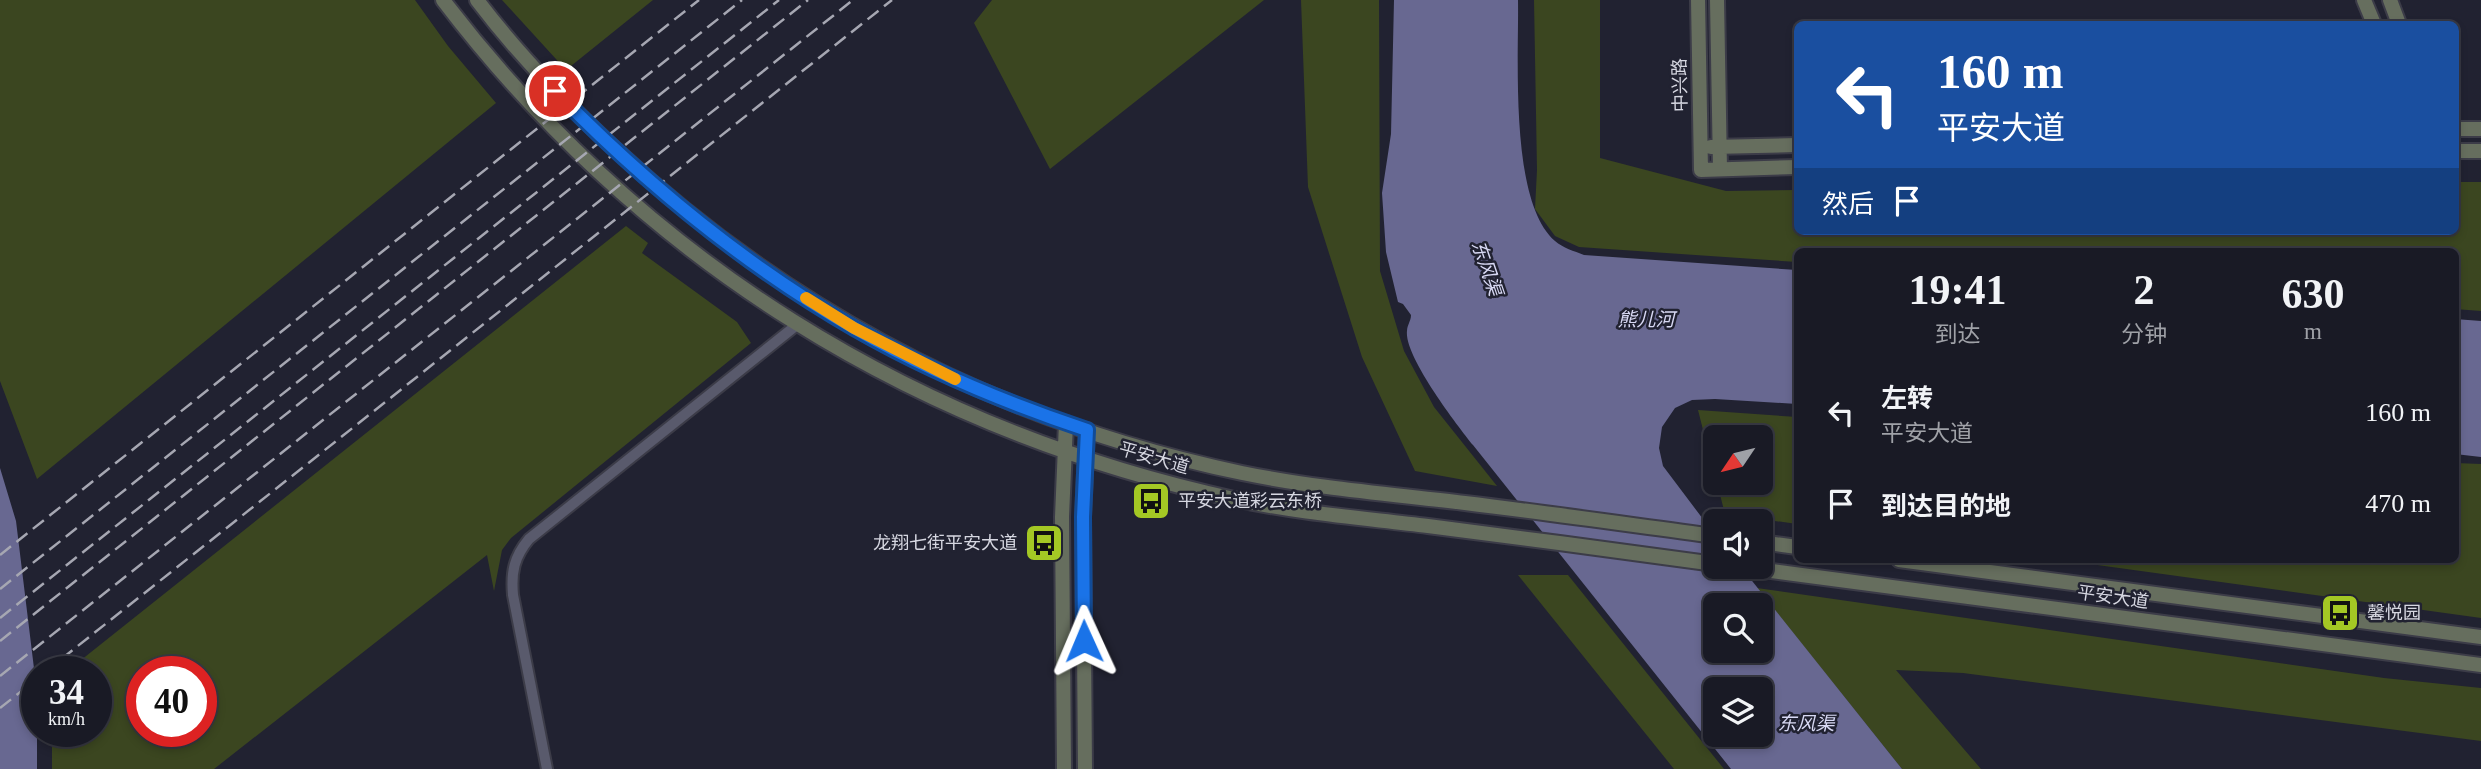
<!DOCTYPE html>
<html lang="zh">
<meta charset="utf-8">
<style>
body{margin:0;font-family:"Times New Roman","Noto Sans SC",serif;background:#262732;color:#f1f3f6;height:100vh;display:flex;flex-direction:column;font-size:26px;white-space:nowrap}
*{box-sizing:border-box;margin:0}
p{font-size:23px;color:#9fa1a7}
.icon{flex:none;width:38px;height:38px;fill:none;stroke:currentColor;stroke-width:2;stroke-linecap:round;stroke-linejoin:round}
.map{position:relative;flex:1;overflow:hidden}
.side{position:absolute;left:1794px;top:248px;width:665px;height:315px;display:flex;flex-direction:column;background:#191a25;border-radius:10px;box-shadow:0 4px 10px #0003,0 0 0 2px #373842}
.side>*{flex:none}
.top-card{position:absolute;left:1794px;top:21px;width:665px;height:214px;border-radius:10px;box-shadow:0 4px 10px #0003,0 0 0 2px #373842;background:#1a4fa0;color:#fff;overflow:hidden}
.needle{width:46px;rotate:235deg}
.controls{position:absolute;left:1703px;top:425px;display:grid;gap:14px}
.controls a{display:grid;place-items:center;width:70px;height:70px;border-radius:10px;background:#191a25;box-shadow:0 4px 10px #0003,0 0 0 2px #373842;font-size:35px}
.speed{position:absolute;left:21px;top:656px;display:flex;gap:14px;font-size:35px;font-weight:700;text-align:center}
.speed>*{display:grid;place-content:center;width:91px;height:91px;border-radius:50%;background:#191a25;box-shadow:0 4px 10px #0003,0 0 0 2px #373842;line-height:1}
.speed small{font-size:18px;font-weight:400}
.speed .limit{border:10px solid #d22;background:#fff;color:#111}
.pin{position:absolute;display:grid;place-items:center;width:60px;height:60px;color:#fff;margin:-30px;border:4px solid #fff;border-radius:50%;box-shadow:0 2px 7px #0007}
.me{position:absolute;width:77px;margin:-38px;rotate:359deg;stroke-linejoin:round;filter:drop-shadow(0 0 5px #0008)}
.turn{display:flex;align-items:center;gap:24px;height:147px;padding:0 28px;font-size:32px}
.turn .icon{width:91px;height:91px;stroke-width:2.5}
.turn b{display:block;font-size:49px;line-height:60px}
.then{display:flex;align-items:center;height:66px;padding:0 28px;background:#0003;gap:14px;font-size:26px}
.eta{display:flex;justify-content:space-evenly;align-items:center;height:119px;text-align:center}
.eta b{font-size:42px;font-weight:600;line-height:49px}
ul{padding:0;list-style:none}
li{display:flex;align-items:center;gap:21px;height:91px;padding:0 28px}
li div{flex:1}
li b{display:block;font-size:26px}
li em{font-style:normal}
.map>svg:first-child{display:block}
.green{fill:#3b4620;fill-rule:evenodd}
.water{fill:#686891;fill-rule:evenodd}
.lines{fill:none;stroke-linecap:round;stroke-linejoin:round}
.street-casing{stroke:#3c3c48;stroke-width:14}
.secondary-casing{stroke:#3c3c48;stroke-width:18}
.street{stroke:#595a6c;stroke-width:10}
.secondary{stroke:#666e5e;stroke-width:14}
.rail{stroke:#a6a7b2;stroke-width:2.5;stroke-dasharray:14 7;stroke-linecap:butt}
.route-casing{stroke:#114b97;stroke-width:18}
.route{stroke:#1a73e8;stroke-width:12}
.slow{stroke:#f59e0b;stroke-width:12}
.labels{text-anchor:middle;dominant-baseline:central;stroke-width:5;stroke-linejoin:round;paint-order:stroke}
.street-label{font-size:18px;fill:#d6d7e1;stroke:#212231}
.poi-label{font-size:18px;fill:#d6d7e1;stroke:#212231;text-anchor:start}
.water-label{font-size:19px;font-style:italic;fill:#d8d9f4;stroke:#212231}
</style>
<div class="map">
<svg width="2481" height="769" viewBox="0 0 2481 769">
<rect width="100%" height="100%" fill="#212231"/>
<!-- green -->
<path class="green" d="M0 0H415L448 46 496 103 37 479 0 381Z
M502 0H653L566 70Z
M992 0H1264L1050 169 974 23Z
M1301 0H1379L1380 271 1404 351 1434 407 1497 486 1415 471 1362 357 1308 187Z
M1534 0H1600V158L1726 191 1797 190V231H2455V182H2481V311L2455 309V252H1797V262L1579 247 1555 236 1535 209 1537 170Z
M626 226 648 243 642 253 737 322 751 343 511 538 502 550 494 591 487 555 214 769H52V732H96V672H66ZM142 672H201V732H142Z
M1698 410 1797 417V524L1725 514 1717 483H1760V438H1715V477Z
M2455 463 2481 464V618L2061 560H2455Z
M1518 575H1568L1724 769H1674Z
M1757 588 2384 678 2481 688V741L1963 673 1896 670 1981 769H1902Z"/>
<!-- water -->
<path class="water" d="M1394 0H1518C1519 58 1509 201 1555 241 1563 248 1574 251 1584 255L1797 270V404L1715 399 1692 400 1675 408 1662 427 1659 448 1663 466 1715 535V567H1741L1902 769H1731L1473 445C1457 425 1404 356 1407 331 1407 325 1411 321 1411 315L1403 304 1398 302 1386 252 1382 193 1391 134ZM1715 606H1760V651H1715ZM1715 690H1760V735H1715Z
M2455 319 2481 321V457L2455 454Z
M0 468 16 521 37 693V769H0Z"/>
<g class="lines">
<defs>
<path id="street" d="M547 769 513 595C511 572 514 557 529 539L798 324"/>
<path id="secondary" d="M443 0C642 261 914 429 1234 499 1298 513 1363 518 1428 526 1524 538 1619 551 1715 564
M477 0C518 54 565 103 615 149 794 315 1003 423 1242 473 1315 488 1390 494 1465 503 1548 513 1632 525 1715 536
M1698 0 1701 170 1797 167
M1717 0 1720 169
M2364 0 2374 24
M2390 0 2399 24
M2455 129H2481
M1711 147 1797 145
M2455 151H2481
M1760 542 1797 547
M1899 560 2481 637
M1741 567 2481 665
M1064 769 1062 517 1066 423
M1085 769 1083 517 1087 430"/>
</defs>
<!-- street casing -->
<use href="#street" class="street-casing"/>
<!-- secondary casing -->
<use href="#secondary" class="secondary-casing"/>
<!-- street -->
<use href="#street" class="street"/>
<!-- secondary -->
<use href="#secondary" class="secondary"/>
<!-- rail -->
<path class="rail" d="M0 555 699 0
M0 589 742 0
M0 618 779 0
M0 641 808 0
M45 672 892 0
M0 676 853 0
M0 708 37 679"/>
</g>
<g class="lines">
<defs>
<path id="route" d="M555 91C644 182 743 264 854 328 927 370 1006 403 1087 430L1083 517 1084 641"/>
</defs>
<!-- route casing -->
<use href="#route" class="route-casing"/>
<!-- route -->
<use href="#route" class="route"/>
<!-- slow -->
<path class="slow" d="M806 298 854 328 955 379"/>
</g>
<!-- icons -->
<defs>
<symbol id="bus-square" viewBox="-11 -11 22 22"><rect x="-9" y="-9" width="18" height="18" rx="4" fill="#a4c824" stroke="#212231"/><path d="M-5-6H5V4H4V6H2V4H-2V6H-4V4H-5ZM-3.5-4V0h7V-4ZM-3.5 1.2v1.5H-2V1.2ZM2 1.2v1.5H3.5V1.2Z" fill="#111"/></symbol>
</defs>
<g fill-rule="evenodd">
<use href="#bus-square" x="1129" y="479" width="44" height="44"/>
<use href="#bus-square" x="1022" y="521" width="44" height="44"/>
<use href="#bus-square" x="2318" y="591" width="44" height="44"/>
</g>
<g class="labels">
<!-- street labels -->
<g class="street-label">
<text transform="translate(1680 85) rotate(-91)">中兴路</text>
<text transform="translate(1154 458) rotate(16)">平安大道</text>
<text transform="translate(2113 597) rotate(8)">平安大道</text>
</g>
<!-- poi labels -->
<g class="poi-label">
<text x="1178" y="501">平安大道彩云东桥</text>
<text x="1017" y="543" text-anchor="end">龙翔七街平安大道</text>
<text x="2367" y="613">馨悦园</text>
</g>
<!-- water labels -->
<g class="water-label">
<text transform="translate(1487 268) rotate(71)">东风渠</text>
<text x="1646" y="319">熊儿河</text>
<text x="1806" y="723">东风渠</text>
</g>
</g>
</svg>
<div class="controls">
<a><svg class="needle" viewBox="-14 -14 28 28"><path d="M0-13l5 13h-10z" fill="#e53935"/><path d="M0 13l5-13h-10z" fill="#9fa1a7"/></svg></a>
<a><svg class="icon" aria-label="sound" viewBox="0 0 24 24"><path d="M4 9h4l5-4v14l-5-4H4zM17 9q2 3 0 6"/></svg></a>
<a><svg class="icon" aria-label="search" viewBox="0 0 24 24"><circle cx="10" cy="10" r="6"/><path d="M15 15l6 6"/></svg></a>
<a><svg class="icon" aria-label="layers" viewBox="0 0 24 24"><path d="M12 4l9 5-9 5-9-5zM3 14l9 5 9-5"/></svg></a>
</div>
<div class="speed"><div>34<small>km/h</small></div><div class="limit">40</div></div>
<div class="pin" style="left:555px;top:91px;background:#d93025"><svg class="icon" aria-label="arrive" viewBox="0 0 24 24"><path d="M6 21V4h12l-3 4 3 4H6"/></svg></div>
<svg class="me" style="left:1084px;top:641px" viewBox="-20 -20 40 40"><path d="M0-17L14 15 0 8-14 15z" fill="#1a73e8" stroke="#fff" stroke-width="4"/></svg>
<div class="top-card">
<div class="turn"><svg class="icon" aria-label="left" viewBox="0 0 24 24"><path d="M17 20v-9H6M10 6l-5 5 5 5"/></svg><div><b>160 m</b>平安大道</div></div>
<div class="then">然后<svg class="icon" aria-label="arrive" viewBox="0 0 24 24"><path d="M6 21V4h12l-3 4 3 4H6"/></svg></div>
</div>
<section class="side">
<div class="eta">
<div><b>19:41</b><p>到达</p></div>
<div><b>2</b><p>分钟</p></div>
<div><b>630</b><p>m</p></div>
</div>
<ul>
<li><svg class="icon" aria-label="left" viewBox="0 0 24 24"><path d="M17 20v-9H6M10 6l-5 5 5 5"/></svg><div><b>左转</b><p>平安大道</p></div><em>160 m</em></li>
<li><svg class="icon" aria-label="arrive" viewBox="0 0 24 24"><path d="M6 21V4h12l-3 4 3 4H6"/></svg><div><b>到达目的地</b></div><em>470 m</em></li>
</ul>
</section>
</div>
